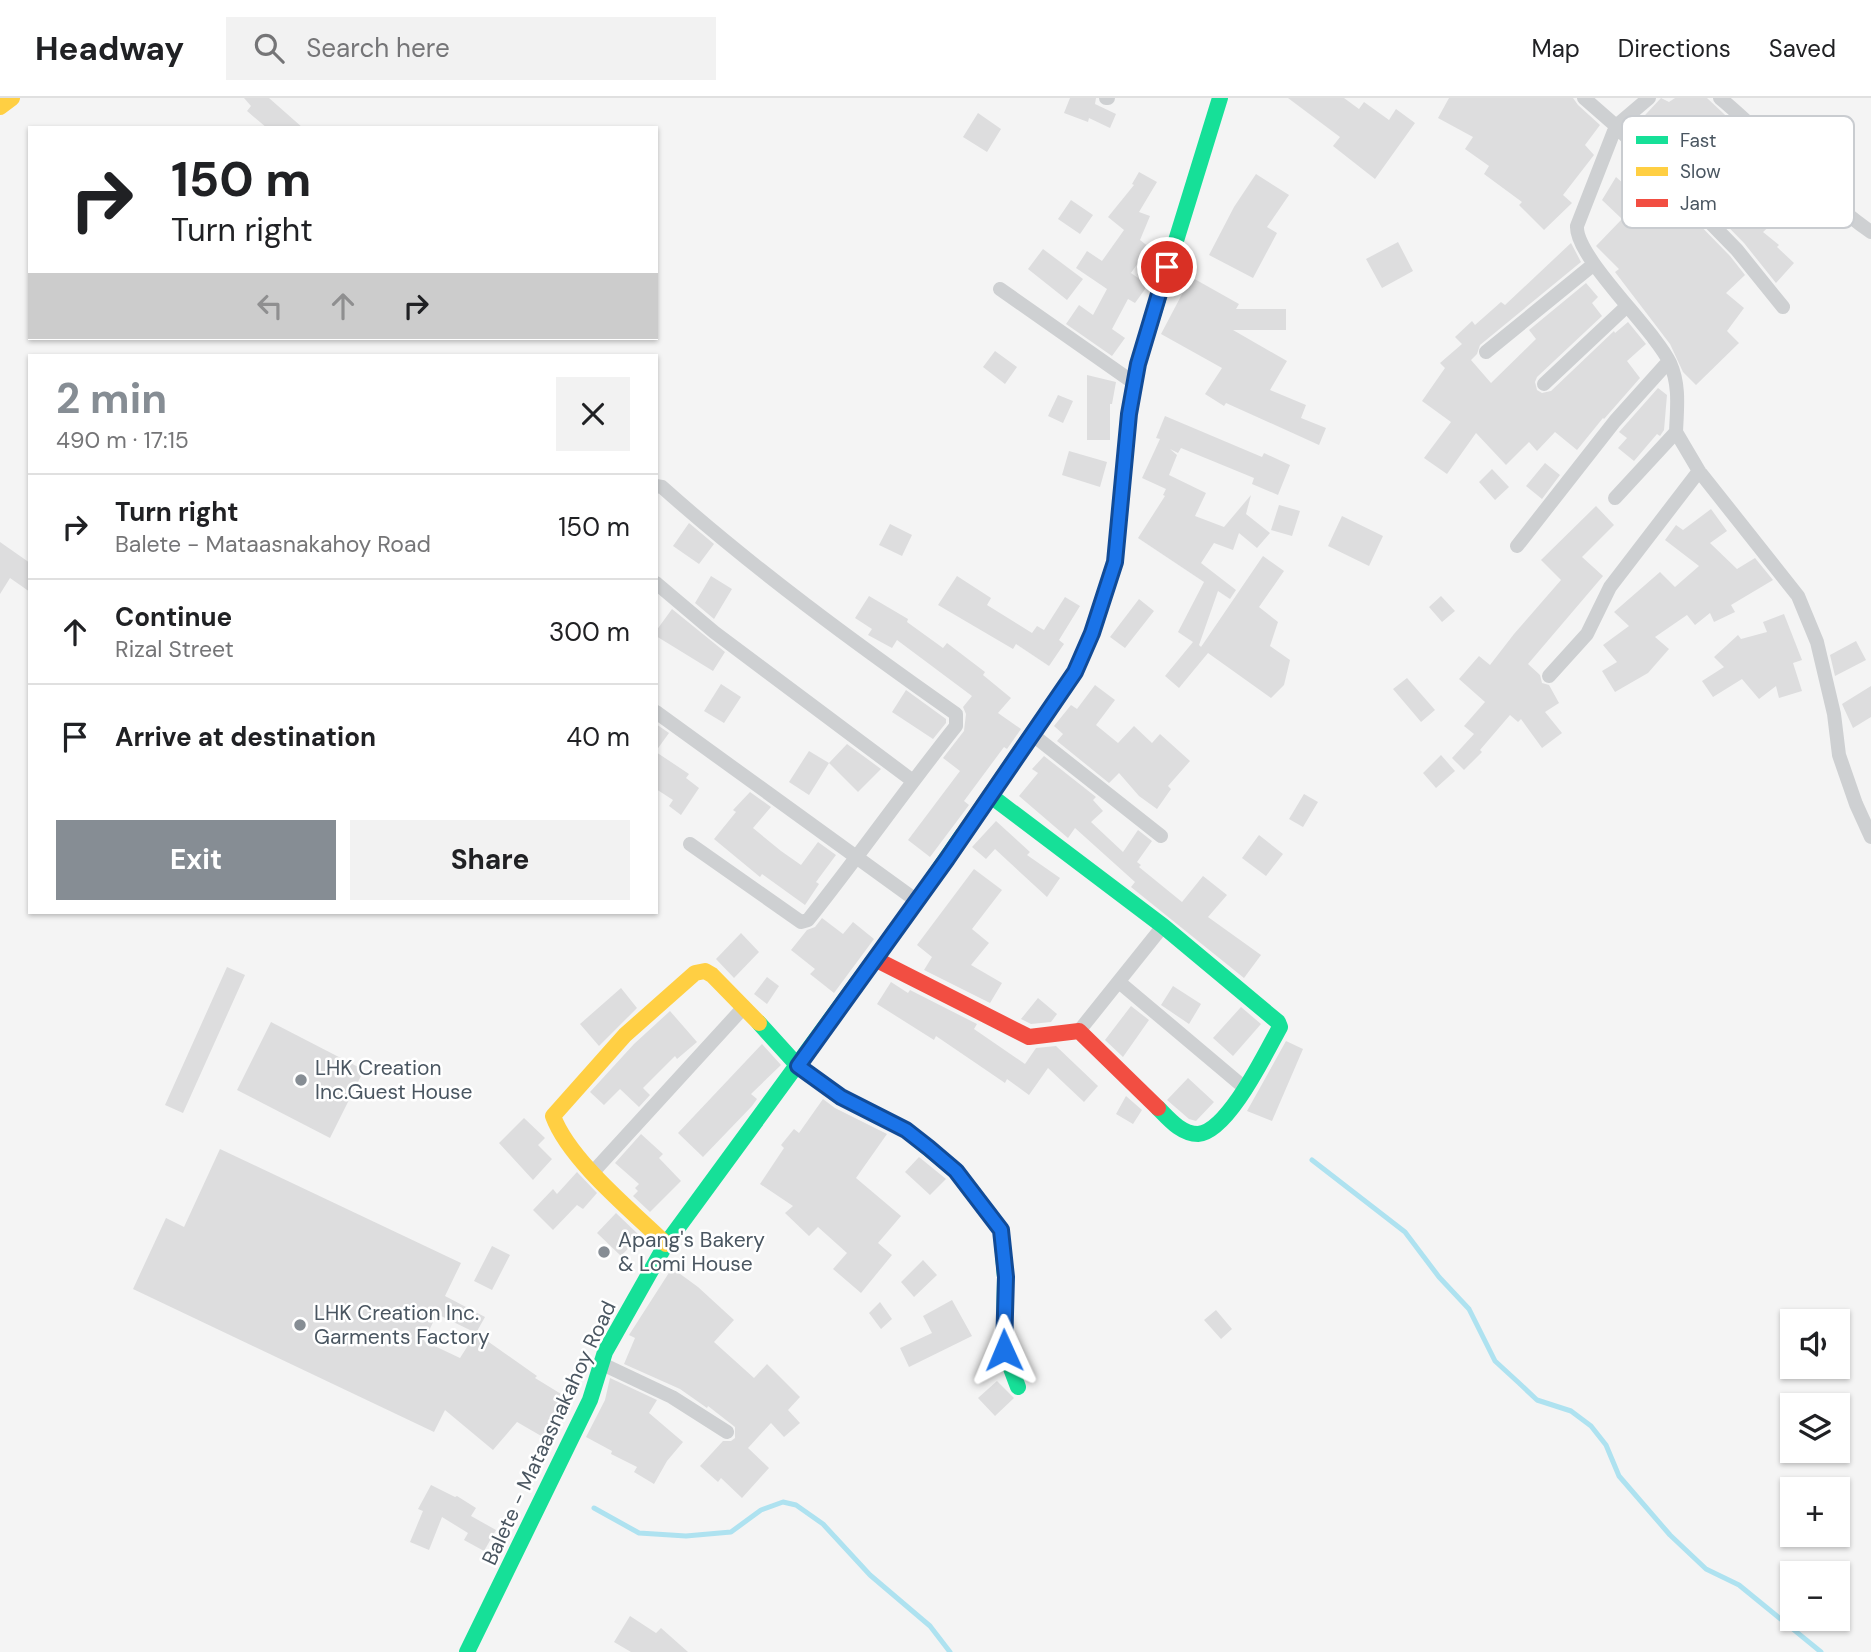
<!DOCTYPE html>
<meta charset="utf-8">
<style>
body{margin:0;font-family:"DM Sans",sans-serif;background:#f2f2f2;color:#202124;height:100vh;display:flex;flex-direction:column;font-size:26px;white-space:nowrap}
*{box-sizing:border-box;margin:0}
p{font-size:23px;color:#757577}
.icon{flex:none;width:38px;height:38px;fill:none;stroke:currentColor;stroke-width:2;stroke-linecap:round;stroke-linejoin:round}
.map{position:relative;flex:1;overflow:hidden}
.drawer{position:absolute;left:28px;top:256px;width:630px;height:560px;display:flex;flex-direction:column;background:#fff;border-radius:0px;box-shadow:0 2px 5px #0004}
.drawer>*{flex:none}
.guide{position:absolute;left:28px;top:28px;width:630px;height:214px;border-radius:0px;box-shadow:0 2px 5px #0004;background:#fff;color:#202124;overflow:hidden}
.buttons{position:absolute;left:1780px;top:1211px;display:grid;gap:14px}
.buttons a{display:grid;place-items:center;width:70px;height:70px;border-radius:0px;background:#fff;box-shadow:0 2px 5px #0004;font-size:35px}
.pin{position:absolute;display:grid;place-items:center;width:60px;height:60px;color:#fff;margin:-30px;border:4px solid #fff;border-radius:50%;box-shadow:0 2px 7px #0007}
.me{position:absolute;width:77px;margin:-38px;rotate:359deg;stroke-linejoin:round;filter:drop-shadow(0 0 5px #0008)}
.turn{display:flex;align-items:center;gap:24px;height:147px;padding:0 28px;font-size:32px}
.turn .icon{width:91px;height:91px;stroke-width:2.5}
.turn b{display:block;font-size:49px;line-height:60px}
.lanes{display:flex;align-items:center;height:66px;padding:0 28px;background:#0003;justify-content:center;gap:35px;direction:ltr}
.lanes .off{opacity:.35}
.round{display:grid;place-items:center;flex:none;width:74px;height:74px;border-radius:0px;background:#f2f2f2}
.overview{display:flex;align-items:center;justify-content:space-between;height:119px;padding:0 28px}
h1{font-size:42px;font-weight:700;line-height:52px;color:#868d94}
.cta{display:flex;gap:14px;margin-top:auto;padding:14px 28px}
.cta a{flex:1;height:80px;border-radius:0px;background:#868d94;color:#fff;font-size:28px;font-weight:700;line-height:80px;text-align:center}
.cta a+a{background:#f2f2f2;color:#202124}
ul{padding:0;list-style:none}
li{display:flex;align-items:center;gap:21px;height:105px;padding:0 28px;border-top:2px solid #e0e0e0}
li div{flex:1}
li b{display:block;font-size:26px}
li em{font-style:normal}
header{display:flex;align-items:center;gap:42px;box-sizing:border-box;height:98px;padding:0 35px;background:#fff;border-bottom:2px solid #e0e0e0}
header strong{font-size:33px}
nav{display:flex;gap:38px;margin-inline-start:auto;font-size:24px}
.search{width:490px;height:63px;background:#f2f2f2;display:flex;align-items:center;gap:18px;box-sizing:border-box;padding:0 24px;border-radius:0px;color:#757577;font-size:26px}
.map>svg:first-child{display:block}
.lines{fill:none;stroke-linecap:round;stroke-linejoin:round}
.stream{stroke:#aee2f0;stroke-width:5}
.building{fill:#ddddde;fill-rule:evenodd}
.street{stroke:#ced0d2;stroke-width:14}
.fast{stroke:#16e098;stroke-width:16}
.slow{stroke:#ffcf43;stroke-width:16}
.jam{stroke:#f24e42;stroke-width:16}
.route-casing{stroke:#114b97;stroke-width:18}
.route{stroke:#1a73e8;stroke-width:12}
.poi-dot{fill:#868d94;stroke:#fff;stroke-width:2.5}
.labels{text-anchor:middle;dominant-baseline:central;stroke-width:5;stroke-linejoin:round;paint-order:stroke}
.poi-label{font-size:21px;fill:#4a5661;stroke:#fff;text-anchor:start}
.street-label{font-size:21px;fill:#4a5661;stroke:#fff}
.key{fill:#fff;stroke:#c9ccd0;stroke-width:2}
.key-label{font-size:19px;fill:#4a5661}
</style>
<header>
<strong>Headway</strong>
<div class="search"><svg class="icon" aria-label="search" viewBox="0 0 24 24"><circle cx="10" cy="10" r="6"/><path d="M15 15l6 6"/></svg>Search here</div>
<nav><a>Map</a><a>Directions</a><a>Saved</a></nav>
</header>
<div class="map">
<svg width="1871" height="1554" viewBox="0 0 1871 1554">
<rect width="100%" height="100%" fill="#f4f4f4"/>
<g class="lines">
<!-- stream -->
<path class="stream" d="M1312 1062 1405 1134 1439 1179 1469 1211 1495 1263 1519 1285 1537 1302 1571 1313 1591 1328 1606 1347 1619 1378 1670 1437 1706 1471 1739 1487 1821 1554
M594 1410 639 1435 686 1438 731 1434 761 1412 783 1404 796 1407 823 1426 870 1477 930 1528 950 1554"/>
</g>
<!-- building -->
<path class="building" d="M244 0H269L303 30H267L247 13 251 8Z
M1070 0H1096L1095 6 1116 16 1110 30 1089 20 1088 24 1064 15Z
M1288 0H1344L1359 11 1364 4 1389 22 1396 11 1415 25 1375 81 1333 48 1340 39Z
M1449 0H1573L1578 7 1600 27 1585 47 1594 57 1563 97 1572 105 1544 132 1519 107 1522 104 1484 76 1489 68 1465 51 1473 39 1438 20Z
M1661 0 1669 4 1675 0H1707L1807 94 1763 134 1779 147 1777 149 1794 165 1776 185 1744 145 1632 31Z
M978 15 1001 31 987 54 963 39Z
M1641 67 1730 158 1745 177 1726 195 1744 210 1727 233 1739 245 1696 287 1683 274 1670 246 1615 174 1619 171 1596 148 1622 121 1602 102 1616 79 1625 87Z
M1139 74 1157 84 1139 114 1150 118 1140 142 1149 149 1131 175 1148 187 1135 205 1128 201 1112 231 1125 240 1112 258 1066 226 1079 207 1093 217 1107 191 1076 170 1087 153 1102 163 1124 132 1108 119 1134 87 1132 86Z
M1256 76 1289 97 1267 129 1277 135 1253 180 1209 157 1234 109Z
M1071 102 1093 117 1080 136 1058 121Z
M1398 144 1413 173 1382 190 1366 161Z
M1571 145 1581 164 1480 247 1477 256 1471 262 1491 285 1536 241 1529 232 1586 185 1598 199 1592 205 1602 218 1537 279 1535 284 1537 292 1542 295 1551 293 1614 233 1615 235 1628 224 1646 246 1627 263 1640 280 1604 321 1603 320 1577 352 1555 334 1537 353 1529 344 1506 367 1476 335 1447 376 1424 360 1451 324 1422 303 1445 270 1440 265 1462 246 1455 239 1472 223 1475 227 1501 204 1505 207Z
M1043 151 1083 181 1067 202 1028 171Z
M1191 179 1239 206 1236 211H1286V232H1233L1287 263 1270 292 1306 307 1301 320 1326 330 1319 347 1226 305 1224 308 1205 296 1222 270 1161 236Z
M995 253 1017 269 1005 286 983 269Z
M1087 277 1116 284 1112 306H1110V342H1087Z
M1658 290 1667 297 1664 332 1660 338 1657 336 1634 363 1618 350 1627 340 1619 334Z
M1058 297 1073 303 1063 325 1048 318Z
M1165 318 1262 359 1264 355 1290 367 1278 397 1252 386 1254 380 1181 350 1178 355 1170 351 1177 357 1169 377 1206 395 1195 418 1224 429 1251 397 1246 416 1270 435 1257 450 1239 435 1233 452 1214 445 1201 465 1236 492 1230 501 1218 493 1199 547 1201 549 1263 458 1284 473 1259 509 1278 524 1270 548 1290 562 1284 587 1271 600 1208 555 1179 590 1165 578 1193 544 1178 534 1204 484 1138 440 1165 398 1163 397 1166 391 1142 380 1160 341 1156 340Z
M1069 353 1107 364 1100 389 1062 377Z
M1545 365 1560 377 1542 401 1526 388Z
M1492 371 1509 389 1495 402 1479 384Z
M1279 407 1300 413 1292 438 1271 432Z
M1596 408 1614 427 1582 459 1603 478 1528 566 1540 577 1542 585 1549 587 1559 605 1545 614 1562 635 1542 650 1521 621 1518 624 1510 617 1480 652 1482 654 1464 672 1452 660 1474 636 1464 628 1485 604 1459 581 1479 558 1490 567 1514 536 1561 482 1541 462Z
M1711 411 1727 433 1710 445 1737 471 1755 460 1773 482 1731 507 1735 514 1714 524 1710 515 1695 527 1687 517 1655 539 1669 551 1648 575 1615 594 1602 573 1617 564 1603 547 1629 528 1614 514 1660 474 1675 489 1699 468 1665 442 1676 427 1683 432Z
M1342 418 1383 438 1369 468 1328 448Z
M689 425 714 446 699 466 673 448Z
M890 426 912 437 902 458 879 447Z
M0 444 30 465V494L10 480 0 496Z
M711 478 732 491 714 521 695 505Z
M957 478 991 500 987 507 1032 535 1037 528 1044 532 1065 499 1080 508 1059 542 1064 546 1049 568 1016 546 1013 551 938 507Z
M869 498 908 521 907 524 943 550 947 545 985 574 983 577 1011 600 998 615 1021 631 1007 651 1004 649 964 703 969 707 930 759 908 742 960 673 943 660 964 633 966 616 963 609 972 598 897 542 892 550 868 537 872 531 855 520Z
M1441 498 1455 513 1442 524 1429 509Z
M1139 501 1154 513 1125 550 1110 539Z
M672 511 725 554 713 573 656 538V533Z
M1784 516 1802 562 1793 565 1802 593 1779 600 1776 588 1759 601 1742 581 1713 599 1702 583 1724 569 1714 559 1738 537 1741 541 1767 534 1763 524Z
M1856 543 1866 562 1835 578 1830 557Z
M1407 580 1435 612 1421 624 1393 591Z
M721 586 741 599 724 625 704 613Z
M1095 587 1115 602 1096 627 1118 645 1134 628 1152 645 1160 636 1190 663 1168 688 1171 691 1157 711 1139 698 1119 675 1109 685 1057 643 1063 636 1054 628 1071 607 1077 611Z
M1871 588V619L1853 630 1842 606Z
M906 592 946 621V625L933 641 892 614Z
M656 626 669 635 656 653Z
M847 646 881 671 858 694 829 665Z
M809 653 829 665 809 697 789 684Z
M656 654 689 676 686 680 699 690 681 717 669 708 673 702 656 691Z
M1441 657 1455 673 1436 690 1423 675Z
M1044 658 1096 699 1093 702 1103 713 1091 724 1123 754 1138 732 1152 743 1137 764 1141 767 1139 769 1182 804 1203 778 1227 797 1208 819 1261 857 1244 880 1131 789 1135 784 1075 730 1068 740 1019 698 1038 675 1032 671Z
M750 694 771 709 753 730 781 753 801 767 818 744 836 757 816 784 819 786 805 807 762 776 760 779 714 741 736 714 733 712Z
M1304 696 1318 704 1303 729 1289 721Z
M996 723 1030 754 1027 757 1060 780 1047 799 995 751 986 761 972 749Z
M1259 737 1283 756 1266 778 1242 760Z
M974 771 1002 792 972 831 989 845 971 867 1002 885 990 905 924 872 932 859 917 847Z
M822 820 843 836 853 824 874 841 834 895 810 876 815 871 791 852 807 832 815 829Z
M741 835 759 854 734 880 716 861Z
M227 869 245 877 183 1015 165 1007Z
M767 879 779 888 767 906 754 896Z
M891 884 908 895 910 892 977 926 974 931 1025 966 1036 950 1056 948 1098 988 1084 1004 1048 970 1029 997 1007 981 1005 985 936 938 934 942 877 906Z
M1173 888 1201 906 1189 926 1161 907Z
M621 890 637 910 599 948 580 926Z
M1038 900 1057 916 1051 924 1031 926 1021 921Z
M1131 908 1149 922 1123 959 1105 942Z
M1241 909 1261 926 1233 958 1213 940Z
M670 913 697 944 677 961 675 958 643 990 650 997 639 1009 620 991 604 1007 590 994 634 946Z
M271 924 364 972 330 1040 237 992Z
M1286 943 1303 951 1272 1023 1247 1013Z
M762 946 781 967 751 996 757 1001 752 1008 703 1059 678 1035Z
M1188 980 1214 1004 1196 1023 1189 1021 1167 1002Z
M1126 998 1142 1012 1133 1026 1116 1016Z
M823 1001 835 1010 887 1036 856 1080 901 1118 878 1145 892 1157 861 1195 833 1171 847 1155 818 1129 809 1138 785 1115 793 1108 760 1086 784 1050 781 1047 794 1031 799 1035Z
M524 1020 545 1040 538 1047 552 1061 533 1082 499 1045Z
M641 1036 663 1056 659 1060 681 1083 650 1114 633 1098 638 1093 635 1090 639 1086 615 1065Z
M220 1051 461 1165 445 1198 485 1219 476 1235 537 1278 535 1280 566 1299 543 1339 517 1324 493 1352 445 1312 434 1334 133 1191 166 1120 184 1129ZM437 1216 476 1235 460 1260 424 1243Z
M919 1059 946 1081 930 1097 905 1074Z
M577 1074 597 1095 583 1111 577 1107 553 1132 533 1112 553 1091 557 1096Z
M616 1115 640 1138 621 1158 597 1135Z
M492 1148 510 1157 492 1192 474 1183Z
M923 1162 937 1177 914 1199 901 1184Z
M672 1170 698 1189 734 1222 714 1244 754 1280 767 1266 800 1299 788 1312 800 1325 784 1339 771 1325 748 1350 769 1370 742 1400 721 1380 718 1384 700 1368 723 1343H731L735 1340V1329L708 1308 707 1310 680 1291 624 1266 635 1240 629 1237Z
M952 1202 972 1238 909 1269 900 1250 932 1235 923 1218Z
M880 1204 892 1221 881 1231 869 1215Z
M1216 1212 1232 1231 1221 1241 1204 1222Z
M610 1280 657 1302 649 1315 683 1344 667 1363 654 1386 634 1374 637 1369 611 1356 612 1353 586 1339 605 1302Z
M997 1283 1014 1300 995 1318 978 1300Z
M431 1387 455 1399 457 1398 476 1410 471 1418 496 1432 484 1453 464 1442 468 1435 442 1419 429 1452 410 1444 423 1413 418 1411Z
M630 1518 656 1535 661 1530 688 1554H631L614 1544Z"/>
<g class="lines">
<!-- street -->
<path class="street" d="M1106 0H1108
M1584 0 1616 28 1737 152 1783 209
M1720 0C1772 43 1816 96 1871 134
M1000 191 1134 285
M1486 254 1594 166
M1544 286 1627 208
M1676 334 1699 373 1798 498 1817 544 1834 616 1839 657 1856 706 1871 739
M656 388 662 389C754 471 855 545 956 616V628C905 692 859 758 808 822L801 824 690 746
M1615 400 1676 334C1677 310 1680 287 1670 265 1655 232 1575 159 1577 128L1616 28 1649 0
M1517 448 1615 323 1669 263
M656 485 714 534 913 683
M1549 578 1587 536 1610 489 1699 373
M656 614 917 803
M1033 637 1161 738
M1119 884 1246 991
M1079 933 1163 828
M594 1073 744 909
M600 1265 672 1299 727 1334"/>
<!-- fast -->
<path class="fast" d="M1104 497 1115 464 1129 316 1138 266 1220 0
M991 698 1163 828 1278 924 1280 929C1266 954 1228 1034 1198 1036 1181 1036 1169 1021 1158 1010
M759 925 798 968 841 999 906 1032 956 1073 1001 1132 1005 1179 1004 1252 1018 1289
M467 1554 590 1302 605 1254 666 1146 917 803 963 736"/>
<!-- slow -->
<path class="slow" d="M0 9 12 0
M963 736 1075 574 1092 535 1104 497
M666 1146C632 1113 569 1062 553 1018L625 937 695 875 705 873 712 877 759 925"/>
<!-- jam -->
<path class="jam" d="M875 861 1029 939 1079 933 1158 1010"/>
</g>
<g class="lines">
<defs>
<path id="route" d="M1004 1252 1006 1179 1001 1132 956 1073 929 1050 906 1032 841 999 798 968 947 761 1075 574 1092 535 1115 464 1129 316 1138 266 1167 169"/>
</defs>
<!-- route casing -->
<use href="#route" class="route-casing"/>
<!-- route -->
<use href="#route" class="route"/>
</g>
<!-- markers -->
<g class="poi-dot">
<circle cx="301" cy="982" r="7"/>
<circle cx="604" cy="1154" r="7"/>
<circle cx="300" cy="1227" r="7"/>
</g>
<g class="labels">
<!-- poi labels -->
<g class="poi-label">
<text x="315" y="970">LHK Creation<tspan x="315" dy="24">Inc.Guest House</tspan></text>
<text x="618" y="1142">Apang's Bakery<tspan x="618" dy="24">&amp; Lomi House</tspan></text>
<text x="314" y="1215">LHK Creation Inc.<tspan x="314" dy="24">Garments Factory</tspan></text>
</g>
<!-- street labels -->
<g class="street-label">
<text transform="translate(549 1335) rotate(-65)">Balete - Mataasnakahoy Road</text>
</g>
</g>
<!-- legend -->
<rect x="1622" y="18" width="232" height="112" rx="10" class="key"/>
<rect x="1636" y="38" width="32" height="8" fill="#16e098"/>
<rect x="1636" y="69" width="32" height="9" fill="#ffcf43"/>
<rect x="1636" y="101" width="32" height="8" fill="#f24e42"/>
<g class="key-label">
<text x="1680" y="49">Fast</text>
<text x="1680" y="80">Slow</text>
<text x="1680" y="112">Jam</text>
</g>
</svg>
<div class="buttons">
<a><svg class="icon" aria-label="sound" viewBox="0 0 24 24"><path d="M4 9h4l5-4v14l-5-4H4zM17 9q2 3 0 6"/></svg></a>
<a><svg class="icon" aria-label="layers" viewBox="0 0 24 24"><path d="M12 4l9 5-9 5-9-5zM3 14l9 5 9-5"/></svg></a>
<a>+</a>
<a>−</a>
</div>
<div class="pin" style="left:1167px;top:169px;background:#d93025"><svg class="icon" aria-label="arrive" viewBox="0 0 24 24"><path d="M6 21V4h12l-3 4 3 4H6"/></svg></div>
<svg class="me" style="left:1004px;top:1252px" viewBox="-20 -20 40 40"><path d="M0-17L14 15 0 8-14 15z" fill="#1a73e8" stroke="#fff" stroke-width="4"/></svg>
<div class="guide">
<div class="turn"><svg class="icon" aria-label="right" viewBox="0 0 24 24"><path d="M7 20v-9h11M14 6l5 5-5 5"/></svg><div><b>150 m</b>Turn right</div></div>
<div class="lanes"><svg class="icon off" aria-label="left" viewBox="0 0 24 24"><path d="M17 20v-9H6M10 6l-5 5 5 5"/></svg><svg class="icon off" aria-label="ahead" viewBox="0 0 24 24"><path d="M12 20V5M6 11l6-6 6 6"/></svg><svg class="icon" aria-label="right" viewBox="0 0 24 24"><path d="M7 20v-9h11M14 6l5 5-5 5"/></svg></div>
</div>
<section class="drawer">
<div class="overview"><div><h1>2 min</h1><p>490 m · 17:15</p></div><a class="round"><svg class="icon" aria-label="close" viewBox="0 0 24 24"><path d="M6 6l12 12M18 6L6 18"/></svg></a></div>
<ul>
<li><svg class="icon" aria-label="right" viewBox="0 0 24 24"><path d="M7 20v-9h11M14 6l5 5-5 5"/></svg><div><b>Turn right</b><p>Balete - Mataasnakahoy Road</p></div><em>150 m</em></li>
<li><svg class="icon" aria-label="ahead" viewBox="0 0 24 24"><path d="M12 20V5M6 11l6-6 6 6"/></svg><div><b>Continue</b><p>Rizal Street</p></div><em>300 m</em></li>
<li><svg class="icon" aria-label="arrive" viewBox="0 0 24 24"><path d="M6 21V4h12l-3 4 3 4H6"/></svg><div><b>Arrive at destination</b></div><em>40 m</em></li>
</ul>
<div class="cta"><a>Exit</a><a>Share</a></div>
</section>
</div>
